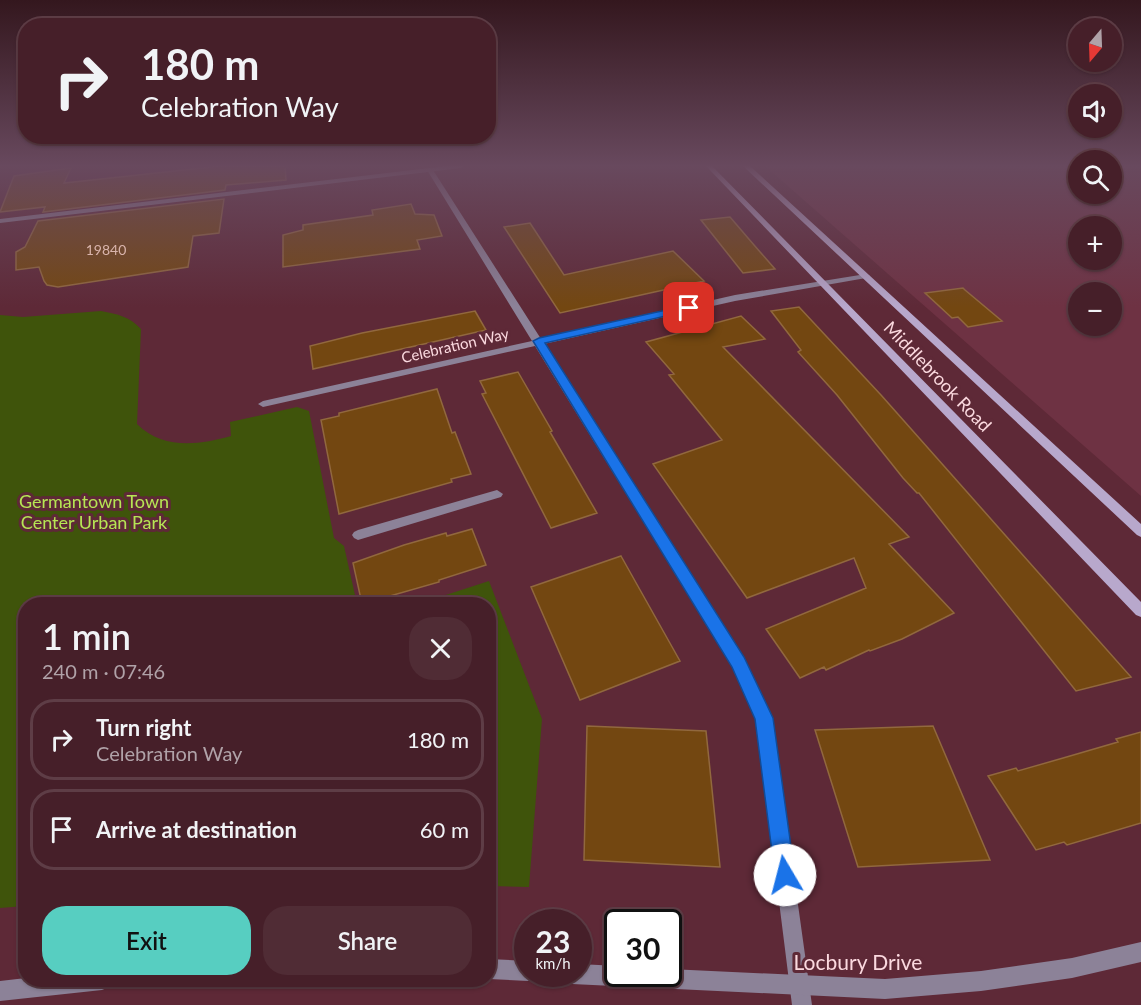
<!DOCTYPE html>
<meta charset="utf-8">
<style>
body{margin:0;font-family:Lato,sans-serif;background:#502c35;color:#f1f3f6;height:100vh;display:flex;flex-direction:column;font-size:22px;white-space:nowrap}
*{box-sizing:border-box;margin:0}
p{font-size:20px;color:#b0a2a8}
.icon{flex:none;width:33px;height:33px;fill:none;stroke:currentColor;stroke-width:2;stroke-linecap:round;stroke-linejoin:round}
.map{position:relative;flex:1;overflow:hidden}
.drawer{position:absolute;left:18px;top:597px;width:478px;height:390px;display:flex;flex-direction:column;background:#461f29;border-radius:24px;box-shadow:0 2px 4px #0004,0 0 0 2px #5e3d46}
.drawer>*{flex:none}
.guide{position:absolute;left:18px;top:18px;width:478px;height:126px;border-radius:24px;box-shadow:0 2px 4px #0004,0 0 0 2px #5e3d46;background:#461f29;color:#f1f3f6;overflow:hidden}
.needle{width:39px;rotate:199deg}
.tools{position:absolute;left:1068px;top:18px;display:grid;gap:12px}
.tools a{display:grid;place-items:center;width:54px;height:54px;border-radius:50%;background:#461f29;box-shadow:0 2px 4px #0004,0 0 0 2px #5e3d46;font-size:30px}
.speed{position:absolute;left:514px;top:909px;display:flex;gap:12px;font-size:30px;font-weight:700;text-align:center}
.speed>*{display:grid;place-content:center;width:78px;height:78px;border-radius:50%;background:#461f29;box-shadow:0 2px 4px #0004,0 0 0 2px #5e3d46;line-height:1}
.speed small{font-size:15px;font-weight:400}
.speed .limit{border:3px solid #111;border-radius:9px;background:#fff;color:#111}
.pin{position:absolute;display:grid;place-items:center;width:51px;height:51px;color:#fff;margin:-26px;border-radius:12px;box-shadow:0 3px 9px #0006}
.me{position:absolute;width:66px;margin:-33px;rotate:352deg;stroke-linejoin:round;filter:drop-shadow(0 0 4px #0008)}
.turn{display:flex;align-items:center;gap:21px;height:126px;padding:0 24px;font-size:27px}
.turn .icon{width:78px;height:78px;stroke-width:2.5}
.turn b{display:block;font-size:42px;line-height:51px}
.round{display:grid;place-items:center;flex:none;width:63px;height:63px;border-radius:24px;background:#502c35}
.headline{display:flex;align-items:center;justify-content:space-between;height:102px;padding:0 24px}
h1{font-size:36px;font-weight:600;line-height:45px}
.primary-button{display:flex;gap:12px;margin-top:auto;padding:12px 24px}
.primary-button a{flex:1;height:69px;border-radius:24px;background:#57cec1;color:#111;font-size:24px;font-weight:600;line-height:69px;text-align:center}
.primary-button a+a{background:#502c35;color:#f1f3f6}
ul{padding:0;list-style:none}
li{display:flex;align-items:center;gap:18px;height:81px;margin:0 12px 9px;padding:0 12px;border:3px solid #5e3d46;border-radius:24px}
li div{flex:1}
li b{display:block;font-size:22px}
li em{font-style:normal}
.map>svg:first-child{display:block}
.built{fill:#6e3243;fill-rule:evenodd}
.green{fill:#3f540b}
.building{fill:#734711;stroke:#91683e;stroke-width:1.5}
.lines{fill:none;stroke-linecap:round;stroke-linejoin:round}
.minor{fill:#8c8298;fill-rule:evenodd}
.tertiary{fill:#8c8298;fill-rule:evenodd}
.secondary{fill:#b8a8cc;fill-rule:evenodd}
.route{fill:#1a73e8;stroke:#114b97;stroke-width:1.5}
.labels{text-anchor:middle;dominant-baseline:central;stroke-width:6;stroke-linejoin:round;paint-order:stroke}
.far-number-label{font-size:14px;fill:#d9b4ac}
.far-street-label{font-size:15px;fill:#fbd9df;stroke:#5e2937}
.street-label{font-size:18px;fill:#fbd9df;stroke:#5e2937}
.park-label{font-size:18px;fill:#b6e554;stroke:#5e2937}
.near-street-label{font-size:21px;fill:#fbd9df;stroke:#5e2937}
</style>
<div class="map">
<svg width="1141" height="1005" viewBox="0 0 1141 1005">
<rect width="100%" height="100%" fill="#5e2937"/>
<!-- built -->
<path class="built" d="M765 166H1078V194H1112V166H1141V496ZM1078 226H1112V260H1078ZM1078 292H1112V326H1078Z"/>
<!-- green -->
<path class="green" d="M101 311C118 314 130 317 141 329L137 424C163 450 199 445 231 436L230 422 297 407 309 411 334 538 344 546 357 604H26L25 906 0 908V315L23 317Z
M489 581 542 719 529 887 489 886V604H418Z"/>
<!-- building -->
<path class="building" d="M221 166H285L286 180 226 185 225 190 43 212 45 207 0 212 14 176 71 168 64 183Z
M224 199 219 233 193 236 188 267 58 287 47 285 44 281 39 267 16 270V252L25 247 38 221Z
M411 204 415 214 434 215 442 236 417 240 420 249 283 267V235L303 230V225L373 215 372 210Z
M730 217 754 245 775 269 743 273 701 220Z
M530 223 564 275 673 251 704 281 560 313 504 227Z
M963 288 965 290 1002 321 968 327 958 317 952 318 925 293Z
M799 307 881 395 1131 677 1076 691 919 493H917L903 478 837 395 798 352 801 350 771 311Z
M475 311 486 330 313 369 310 346 362 333Z
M741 316 765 339 723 347 909 537 889 544 954 613 902 639 870 651 869 650 826 670 824 667 800 678 766 629 866 588 854 558 747 598 653 464 722 440 669 375 674 374 646 342Z
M518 372 552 431 550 432 597 513 551 528 482 394 486 393 480 381Z
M437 389 452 433 455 432 471 474 451 479 452 482 339 514 321 420 339 416V413Z
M472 529 486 565 439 580V582L362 604 353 563 404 545 446 533 447 536Z
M621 556 680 661 580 700 531 587Z
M587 726 706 731 720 867 584 860Z
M933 726 990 860 858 867 815 730Z
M1141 732V823L1067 845 1064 842 1036 850 988 776 1016 768 1018 771 1070 756 1118 742 1116 739Z"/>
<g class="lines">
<!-- minor -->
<path class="minor" d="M430 168 433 170 541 339 735 295 866 274 870 276 866 278 735 301 544 344 743 657 772 718 812 1005H792L756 718 733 667 535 346 263 407 258 404 263 401 532 341 427 170Z
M497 490 503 494 501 497 358 540 354 538 352 535 354 532 358 530Z"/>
<!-- tertiary -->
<path class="tertiary" d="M446 166H464L461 168 0 223V219Z
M1141 942V962L1072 978 981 991 885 999 572 984 565 981 562 974H579V964L618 966V974H669V969L885 979 981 971 1072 958Z
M489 959 528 961V974H537L535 978 528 981 489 979Z
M26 978V980H112L109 987 102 990 0 1001V981Z"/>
<!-- secondary -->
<path class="secondary" d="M706 166H712L1141 602V617L1136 615Z
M743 166H750L1141 524V537L1137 535Z"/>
</g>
<!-- sky -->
<linearGradient id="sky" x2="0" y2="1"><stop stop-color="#34171e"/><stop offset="0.54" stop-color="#68495e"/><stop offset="1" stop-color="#68495e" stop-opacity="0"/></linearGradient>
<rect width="1141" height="307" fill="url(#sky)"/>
<!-- route -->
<path class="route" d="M689 305 693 306V310L545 343 744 657 773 718 795 875 792 883 785 886 778 883 775 875 755 719 732 667 533 341 539 338Z"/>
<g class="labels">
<!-- far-number labels -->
<g class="far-number-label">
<text x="106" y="249">19840</text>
</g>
<!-- far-street labels -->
<g class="far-street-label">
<text transform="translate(455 345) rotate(-13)">Celebration Way</text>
</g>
<!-- street labels -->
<g class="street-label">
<text transform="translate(938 376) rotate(46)">Middlebrook Road</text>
</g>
<!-- park labels -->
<g class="park-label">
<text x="94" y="501">Germantown Town<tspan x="94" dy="21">Center Urban Park</tspan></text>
</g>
<!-- near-street labels -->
<g class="near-street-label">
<text x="858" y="961">Locbury Drive</text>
</g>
</g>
</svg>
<div class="tools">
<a><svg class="needle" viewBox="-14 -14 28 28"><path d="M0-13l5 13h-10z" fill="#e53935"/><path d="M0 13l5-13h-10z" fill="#b0a2a8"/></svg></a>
<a><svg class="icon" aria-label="sound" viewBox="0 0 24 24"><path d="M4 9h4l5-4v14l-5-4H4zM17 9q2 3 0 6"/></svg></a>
<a><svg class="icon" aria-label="search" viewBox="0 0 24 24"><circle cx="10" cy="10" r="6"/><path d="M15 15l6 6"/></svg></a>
<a>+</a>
<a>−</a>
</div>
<div class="speed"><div>23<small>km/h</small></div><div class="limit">30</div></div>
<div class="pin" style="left:689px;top:308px;background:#d93025"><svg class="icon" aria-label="arrive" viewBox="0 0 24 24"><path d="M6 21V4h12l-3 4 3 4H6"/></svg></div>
<svg class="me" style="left:785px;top:875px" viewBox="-20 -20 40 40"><circle r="19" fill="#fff"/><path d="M0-13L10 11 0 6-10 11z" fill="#1a73e8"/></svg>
<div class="guide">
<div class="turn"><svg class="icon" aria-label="right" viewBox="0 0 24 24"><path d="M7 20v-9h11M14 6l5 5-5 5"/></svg><div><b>180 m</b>Celebration Way</div></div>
</div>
<section class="drawer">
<div class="headline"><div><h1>1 min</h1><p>240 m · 07:46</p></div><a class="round"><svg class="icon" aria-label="close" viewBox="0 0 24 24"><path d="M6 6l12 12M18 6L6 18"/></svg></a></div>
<ul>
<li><svg class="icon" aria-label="right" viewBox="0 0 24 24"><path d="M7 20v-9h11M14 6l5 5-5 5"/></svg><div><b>Turn right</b><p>Celebration Way</p></div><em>180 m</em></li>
<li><svg class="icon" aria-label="arrive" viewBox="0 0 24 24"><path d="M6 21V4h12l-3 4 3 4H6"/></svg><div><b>Arrive at destination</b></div><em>60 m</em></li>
</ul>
<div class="primary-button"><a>Exit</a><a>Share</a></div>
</section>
</div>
